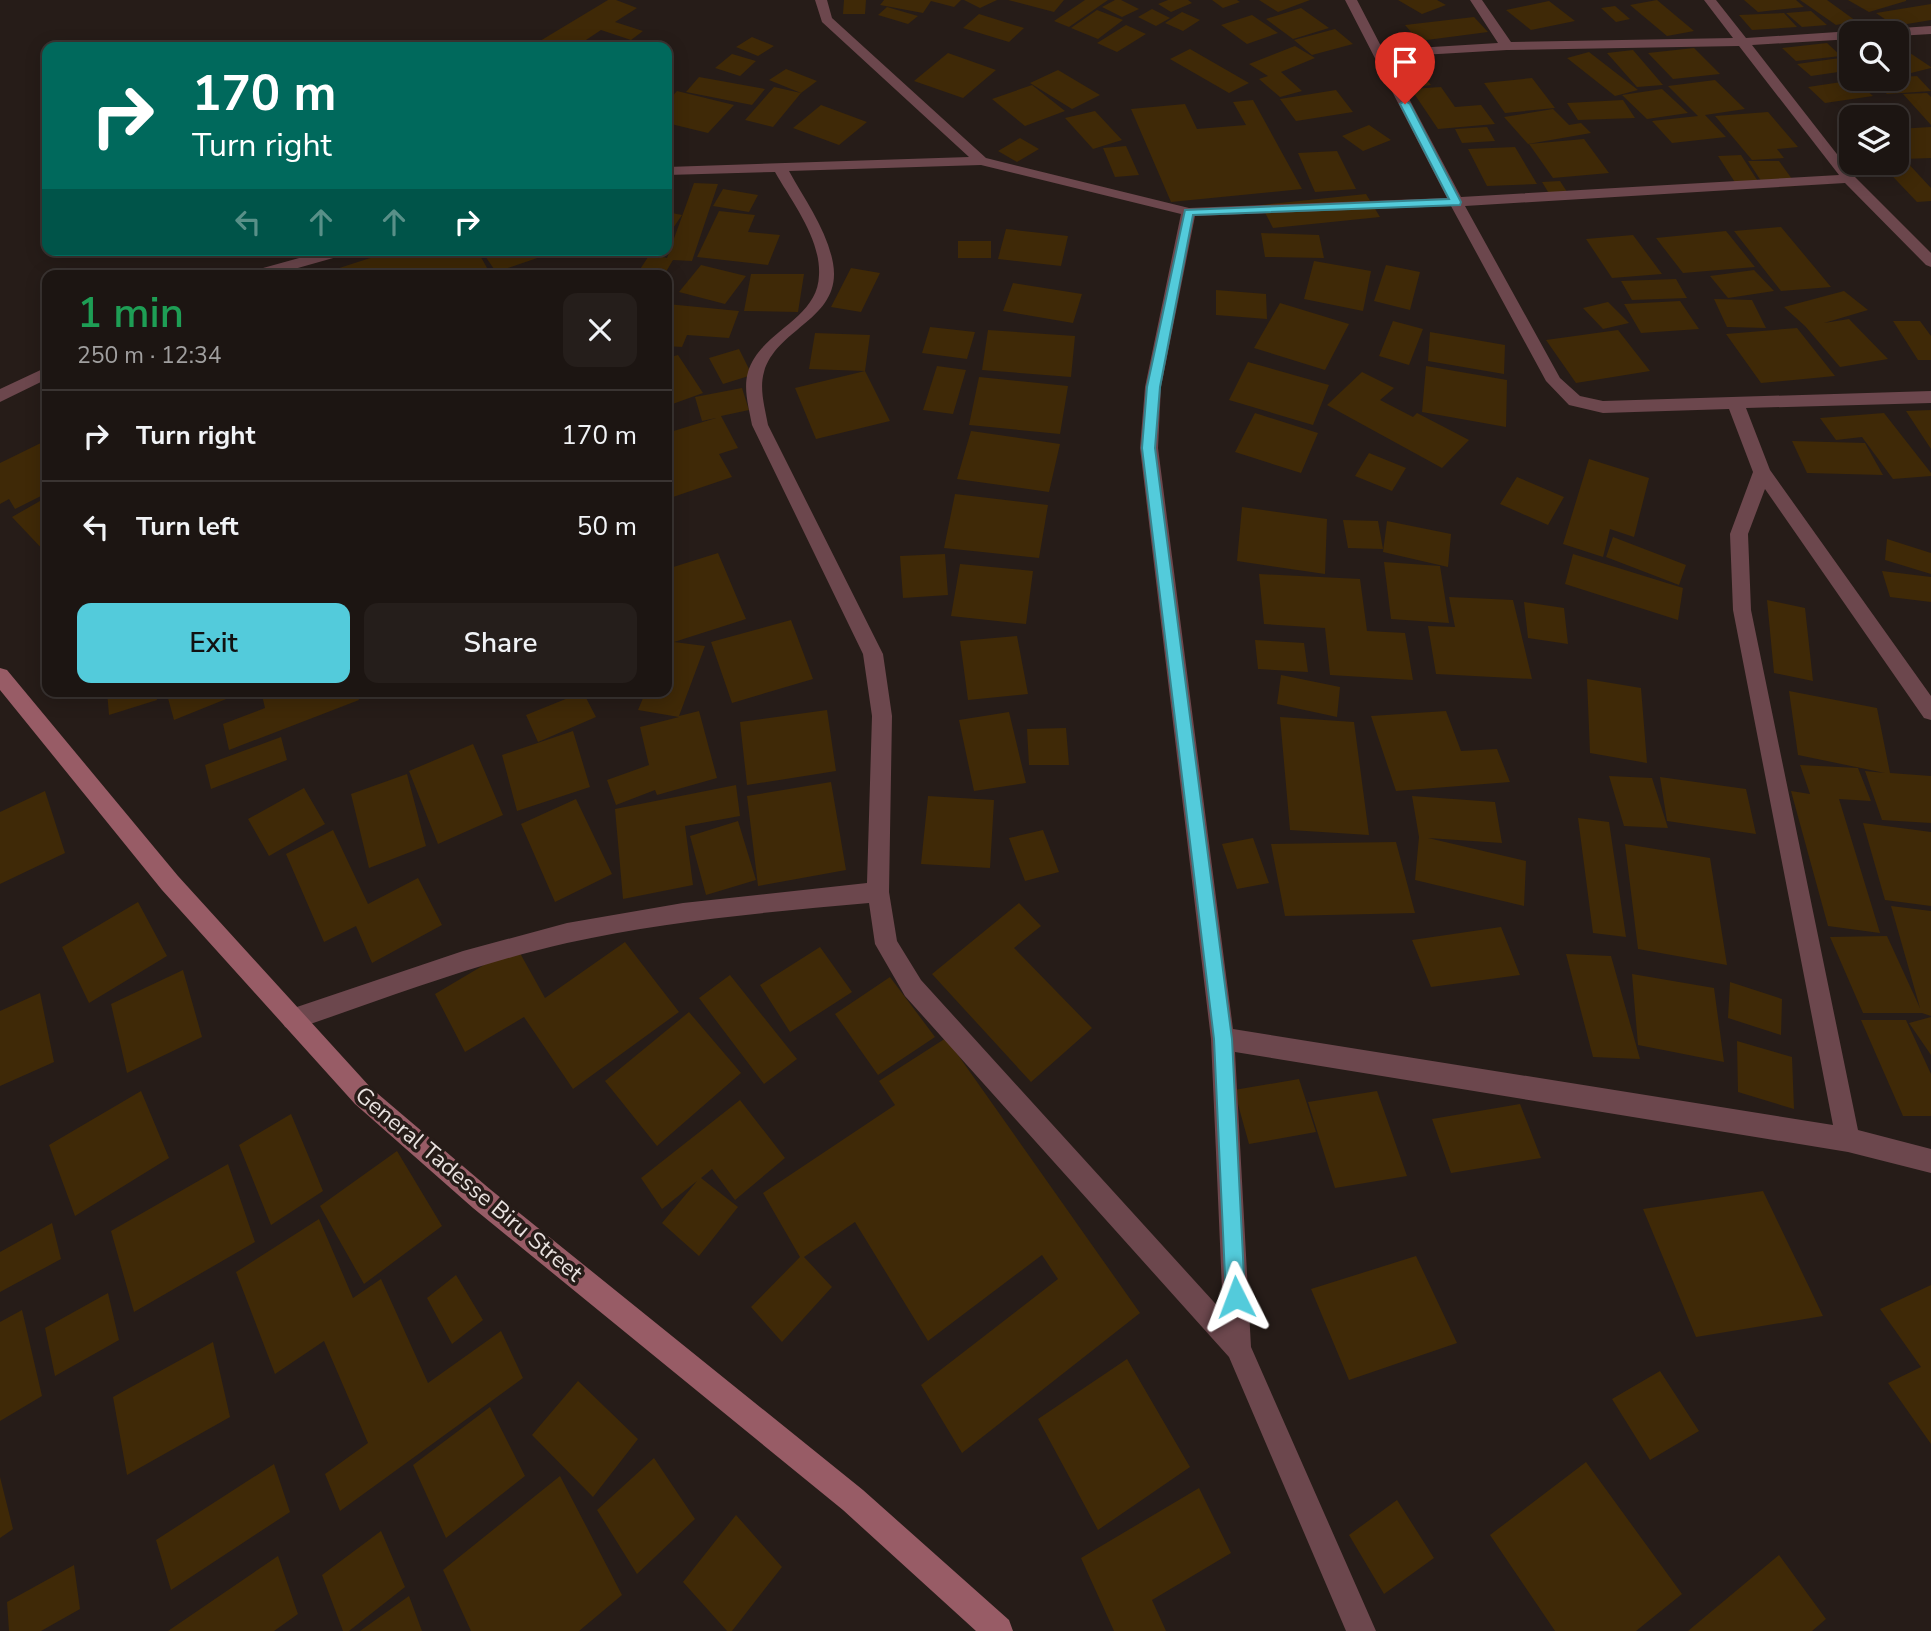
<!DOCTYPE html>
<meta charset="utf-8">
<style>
body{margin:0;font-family:"Nunito Sans",sans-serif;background:#251e1b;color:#f1f3f6;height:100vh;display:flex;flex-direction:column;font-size:26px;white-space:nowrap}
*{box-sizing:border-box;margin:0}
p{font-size:23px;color:#a09f9f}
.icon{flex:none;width:38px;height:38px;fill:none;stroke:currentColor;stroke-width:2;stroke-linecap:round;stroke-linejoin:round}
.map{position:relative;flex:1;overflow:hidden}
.sheet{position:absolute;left:42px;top:270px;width:630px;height:427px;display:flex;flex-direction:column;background:#1c1512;border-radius:14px;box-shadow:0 4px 18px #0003,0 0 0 2px #3a3432}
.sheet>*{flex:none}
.banner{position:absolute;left:42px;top:42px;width:630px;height:214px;border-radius:14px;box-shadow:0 4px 18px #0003,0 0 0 2px #3a3432;background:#00695c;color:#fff;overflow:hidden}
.controls{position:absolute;left:1839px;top:21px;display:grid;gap:14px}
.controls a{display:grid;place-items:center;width:70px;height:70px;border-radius:14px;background:#1c1512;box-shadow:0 4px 18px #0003,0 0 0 2px #3a3432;font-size:35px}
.pin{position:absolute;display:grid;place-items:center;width:60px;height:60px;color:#fff;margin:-72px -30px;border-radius:50% 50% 50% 0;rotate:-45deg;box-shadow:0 0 7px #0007}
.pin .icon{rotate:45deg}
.me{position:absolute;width:77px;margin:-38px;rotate:357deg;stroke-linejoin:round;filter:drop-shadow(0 0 5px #0008)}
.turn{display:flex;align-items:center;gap:24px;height:147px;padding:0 35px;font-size:32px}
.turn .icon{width:91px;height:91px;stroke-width:2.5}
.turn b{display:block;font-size:49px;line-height:60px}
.lanes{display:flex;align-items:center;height:66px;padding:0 35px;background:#0003;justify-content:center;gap:35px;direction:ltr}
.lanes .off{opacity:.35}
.round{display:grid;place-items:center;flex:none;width:74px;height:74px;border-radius:14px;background:#251e1b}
.head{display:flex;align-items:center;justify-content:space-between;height:119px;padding:0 35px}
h1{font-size:42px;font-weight:600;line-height:52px;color:#1e9e55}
.cta{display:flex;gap:14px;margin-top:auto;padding:14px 35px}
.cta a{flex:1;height:80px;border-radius:14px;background:#53cbdb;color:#111;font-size:28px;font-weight:600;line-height:80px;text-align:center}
.cta a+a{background:#251e1b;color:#f1f3f6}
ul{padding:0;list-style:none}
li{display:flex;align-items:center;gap:21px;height:91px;padding:0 35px;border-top:2px solid #3a3432}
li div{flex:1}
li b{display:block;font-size:26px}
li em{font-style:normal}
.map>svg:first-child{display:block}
.building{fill:#3f2907}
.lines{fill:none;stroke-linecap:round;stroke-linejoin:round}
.street{fill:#6c474d;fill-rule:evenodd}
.secondary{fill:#985c66;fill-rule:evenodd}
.route{fill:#53cbdb;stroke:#36848e;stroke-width:2}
.labels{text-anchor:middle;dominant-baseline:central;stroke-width:7;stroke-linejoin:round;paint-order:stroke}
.street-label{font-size:23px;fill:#e9e2e0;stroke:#261c18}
</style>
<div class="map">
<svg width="1931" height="1631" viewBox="0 0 1931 1631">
<rect width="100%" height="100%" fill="#261c18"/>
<!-- building -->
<path class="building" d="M608 0H616L637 8 615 22 643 31 631 40 601 30 586 40 605 47H542L535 44Z
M844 0H866L865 14H843Z
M884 0H961L954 7 931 1 923 13 880 5Z
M964 0H997L980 8Z
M1008 0H1064L1054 12Z
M1085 0H1108L1069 27 1054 21Z
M1115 0H1121L1139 9 1122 17 1102 7Z
M1168 0H1188L1192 3 1171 12 1158 4Z
M1212 0H1237L1240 2 1223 8Z
M1259 0H1310L1278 12Z
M1398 0H1437L1446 5 1422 14Z
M1657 0 1694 31 1667 36 1630 5Z
M1744 0H1796L1804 7 1758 12Z
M1800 0H1827L1856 21 1836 25Z
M1848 0H1906V1L1869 12Z
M1549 1 1575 21 1531 30 1506 10Z
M1931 4V20L1895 26 1876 13Z
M1615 6 1630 19 1616 22 1601 8Z
M887 7 918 16 908 24 878 15Z
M1301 8 1329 28 1293 39 1266 19Z
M1152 9 1170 18 1156 26 1138 17Z
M1097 10 1123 20 1098 39 1071 28Z
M1811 11 1827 25 1802 27 1786 13Z
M1182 12 1200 20 1183 31 1165 23Z
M1784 13 1797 27 1752 30 1739 15Z
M979 14 1024 28 1009 42 963 28Z
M1252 15 1278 33 1247 44 1221 25Z
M1474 17 1488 32 1419 41 1405 25Z
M1126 25 1146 34 1117 52 1097 43Z
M1335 29 1353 44 1312 55 1294 40Z
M752 37 774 46 758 56 736 47Z
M1827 43 1841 56 1796 61 1782 48Z
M1295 46 1315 58 1281 72 1302 91 1280 97 1259 79 1268 76 1249 64Z
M1694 48 1720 74 1673 79 1648 53Z
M1190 49 1249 83 1229 93 1170 59Z
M1633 50 1663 85 1637 87 1607 53Z
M1589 52 1638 90 1615 96 1567 58Z
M948 53 996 70 963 98 914 81Z
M1910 53 1931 67V68L1907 74 1897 67V56Z
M732 54 756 61 740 76 715 68Z
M1840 58 1852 70 1811 76 1797 64Z
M1412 63 1431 85 1415 87 1397 65Z
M786 69 817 81 801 93 773 127 745 120 774 87 801 93 769 80Z
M1058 70 1100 95 1072 109 1030 83Z
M1917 76 1931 91 1887 94 1871 79Z
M699 77 765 89 752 105 686 92Z
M1532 78 1555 108 1505 113 1484 83Z
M1715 80 1745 109 1705 115 1726 137 1672 143 1652 121 1698 116 1668 86Z
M1855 80 1873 96 1825 103 1808 87Z
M1032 85 1065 111 1025 126 992 99Z
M1441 87 1455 107 1481 105 1495 124 1438 129 1411 89Z
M1662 89 1688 113 1647 119 1622 95Z
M1336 90 1353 112 1296 121 1280 99Z
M677 91 734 105 708 133 667 123V102Z
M1927 93 1931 97V125L1903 94Z
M1253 100 1302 189 1171 202 1131 109 1185 104 1197 129 1246 125 1233 102Z
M1623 100 1635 118 1578 120 1567 103Z
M821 105 867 122 839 145 793 128Z
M1553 109 1569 125 1581 123 1591 133 1528 144 1504 117Z
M1095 111 1122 140 1093 149 1065 118Z
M1768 112 1798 147 1777 149 1784 158 1752 160 1715 116Z
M1369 125 1391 140 1363 151 1342 136Z
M1487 127 1495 141 1462 143 1455 129Z
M1931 127V158L1904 159 1897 151V129Z
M1020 138 1039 149 1017 162 998 151Z
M1584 139 1609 173 1553 178 1529 144Z
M1126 146 1139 175 1115 177 1103 148Z
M1515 147 1537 184 1487 186 1468 149Z
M1337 151 1356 189 1315 192 1298 153Z
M1741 155 1761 186 1738 187 1718 156Z
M1905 160 1931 188V201L1917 202 1880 163Z
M1748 161H1779L1797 186 1765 187Z
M1560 181 1571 198 1553 200 1542 182Z
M694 183 718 184 692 261 673 260 664 275 637 274 650 254 667 258Z
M723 189 758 195 749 212 713 206Z
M1366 194 1380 217 1273 228 1261 205Z
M719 211 755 215 748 232 780 235 768 265 697 257Z
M667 212 682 215 667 237Z
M1781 227 1831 287 1781 291 1734 231Z
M1006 229 1068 236 1061 266 998 259Z
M1726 231 1755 267 1683 273 1656 238Z
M1261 233 1319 235 1324 258 1265 257Z
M1633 235 1662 274 1612 278 1586 239Z
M958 241H991V258H958Z
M395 250H477L491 275H329L327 272Z
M481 250H546L549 254 496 272Z
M1314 261 1371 271 1363 311 1304 299Z
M701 265 746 276 725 304 679 292Z
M1386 265 1420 272 1410 310 1374 301Z
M851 268 880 273 861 312 831 307Z
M1754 270 1774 291 1728 298 1710 276Z
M751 274H804L798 312 744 311Z
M1676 279 1687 298 1632 300 1621 281Z
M1013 283 1082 294 1073 323 1003 311Z
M1216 290 1266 294 1267 319 1216 315Z
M1844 291 1868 310 1824 323 1849 319 1888 359 1840 367 1805 326 1784 307Z
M1714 299 1752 300 1766 328 1727 327Z
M1680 301 1699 329 1641 333 1624 304Z
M1608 302 1629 323 1603 329 1583 308Z
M1280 303 1349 324 1325 370 1254 348Z
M667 304 739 311 729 338 687 335 682 347 667 346Z
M1393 321 1423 329 1409 365 1379 356Z
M1893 321H1920L1931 336V360H1918Z
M930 327 975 332 967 359 922 353Z
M1797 328 1835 376 1761 383 1726 334Z
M988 330 1075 336 1071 377 982 370Z
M1618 330 1650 371 1576 383 1546 340Z
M1430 332 1505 345 1504 374 1428 361Z
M815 333 870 335 865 371 890 421 816 439 795 388 865 371 809 369Z
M739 349 752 375 723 384 709 358Z
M678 355 703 393 667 406V358Z
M1248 362 1329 385 1313 425 1229 400Z
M937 366 966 370 953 414 923 410Z
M1426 366 1507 380 1506 427 1422 412Z
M1362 372 1394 388 1380 400 1413 417 1417 413 1469 440 1442 468 1327 405Z
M979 377 1068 386 1060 434 969 425Z
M742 388 749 410 721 416 738 448 719 454 732 477 667 499V433L716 418 702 421 695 397Z
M1931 410V449L1906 411Z
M1255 413 1318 433 1301 473 1235 452Z
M1884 413 1931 473V476L1893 479 1862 437 1836 440 1820 418Z
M971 431 1060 444 1049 492 957 479Z
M47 440V493L15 509 9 499 0 504V463Z
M1792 441 1865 443 1883 475 1807 473Z
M1369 453 1406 468 1392 491 1355 476Z
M1589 459 1649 478 1634 537 1610 529 1603 557 1563 544Z
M1517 477 1564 497 1548 525 1500 504Z
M955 494 1048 505 1039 558 944 548Z
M47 497V554L12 517Z
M1242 507 1327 519 1325 574 1237 561Z
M1343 520 1378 521 1383 549 1348 548Z
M1387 521 1451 534 1448 567 1383 552Z
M1613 537 1686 565 1679 585 1606 557Z
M1887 539 1931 553V574L1885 560Z
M718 553 746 619 674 642 705 646 679 716 699 711 717 778 657 795 655 790 616 805 607 780 649 765 640 727 679 717 638 710 646 691H667V569Z
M945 554 948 595 903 598 900 556Z
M1573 554 1683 588 1678 620 1565 584Z
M1384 562 1440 566 1449 623 1391 619Z
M960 564 1033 571 1026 624 951 616Z
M1882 571 1931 577V602L1890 597Z
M1259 574 1360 579 1367 631 1405 633 1413 680 1330 675 1325 628 1264 624Z
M1449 597 1513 600 1532 679 1436 674 1428 626 1455 627Z
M1767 600 1805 608 1813 681 1774 673Z
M1524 602 1564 608 1568 644 1528 638Z
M791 620 813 679 732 703 711 642Z
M1017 636 1028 694 968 700 960 641Z
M1255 640 1304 643 1308 672 1258 669Z
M1281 675 1340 687 1337 717 1277 704Z
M1587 679 1641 688 1647 763 1590 753Z
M107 691H155L157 700 109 715Z
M166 691H246L174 720Z
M261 691H356L359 700 229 750 223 724 265 708Z
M1789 691 1877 708 1890 773 1931 776V823L1882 820 1865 771 1885 773 1798 755Z
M583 692 596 717 538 742 526 715Z
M827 710 836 771 747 785 740 722Z
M1446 711 1461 751 1497 749 1510 782 1396 791 1371 716Z
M1009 712 1026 783 974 791 959 720Z
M1280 717 1354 722 1369 835 1290 830Z
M1066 728 1069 765H1029L1027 729Z
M573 731 590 787 517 811 502 755Z
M281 737 287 760 211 789 205 765Z
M473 744 503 815 438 844 409 771Z
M1800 765 1858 768 1871 801 1839 799 1880 933 1828 926 1791 791 1810 794Z
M407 774 426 846 369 868 351 794Z
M1609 776 1652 778 1668 828 1624 826Z
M1660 777 1746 789 1756 834 1667 821Z
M831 782 846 870 758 886 747 796Z
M736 785 740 816 685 826 693 885 623 899 615 809Z
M304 788 325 824 269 856 248 819Z
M45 791 65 853 0 884V812Z
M928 796 994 800 990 868 921 864Z
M1412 796 1495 802 1502 843 1428 838 1526 861 1524 906 1415 880 1419 837Z
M576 799 612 874 555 902 521 824Z
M1578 818 1609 822 1626 937 1593 933Z
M738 821 756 880 706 895 690 836Z
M1863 823 1931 832V906L1885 900Z
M333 830 368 904 418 878 442 925 372 963 356 926 324 942 286 854Z
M1043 830 1059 872 1025 881 1009 838Z
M1253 838 1269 883 1237 889 1222 844Z
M1396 842 1415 913 1285 916 1271 844Z
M1625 844 1710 858 1727 965 1638 949Z
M138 902 167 956 89 1003 62 947Z
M1019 903 1041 926 1014 948 1092 1028 1031 1082 932 974Z
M1891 906 1931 911V1016L1922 1013H1863L1830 937 1887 936 1920 1008Z
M1501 927 1520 975 1431 987 1412 940Z
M625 942 679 1012 573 1089 524 1017 465 1052 435 994 516 946 545 998Z
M820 947 852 992 790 1032 760 985Z
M1566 954 1611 956 1640 1059 1593 1057Z
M183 970 202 1037 127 1073 111 1004Z
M1632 974 1714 988 1724 1062 1638 1045Z
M730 975 797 1059 764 1084 699 998Z
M890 977 935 1037 878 1075 835 1014Z
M1730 982 1782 999 1781 1035 1728 1018Z
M40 993 54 1062 0 1086V1011Z
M689 1012 741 1073 657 1146 605 1081Z
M1931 1017V1055L1909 1023Z
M1861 1020H1906L1931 1074V1116H1903Z
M946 1038 1140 1313 962 1453 921 1385 1058 1279 1042 1255 928 1341 855 1222 804 1257 832 1287 782 1342 751 1307 800 1257 763 1193 895 1105 879 1081Z
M1737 1041 1792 1057 1794 1109 1738 1092Z
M1299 1079 1316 1132 1249 1144 1234 1090Z
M141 1091 169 1158 75 1216 49 1145Z
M1377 1091 1407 1176 1335 1188 1308 1102Z
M740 1100 785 1158 735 1200 712 1169 701 1178 738 1207 699 1256 662 1223 697 1181 662 1209 641 1178Z
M1520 1104 1541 1158 1451 1173 1432 1119Z
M291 1114 323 1191 271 1225 239 1145Z
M397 1151 442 1226 364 1284 320 1206Z
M228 1164 255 1242 134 1312 111 1231Z
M1763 1191 1823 1316 1696 1337 1643 1209Z
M319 1219 353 1298 381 1279 428 1383 501 1331 523 1378 340 1511 325 1474 368 1443 324 1341 275 1374 236 1272Z
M52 1223 61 1259 0 1292V1252Z
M1416 1256 1457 1343 1349 1380 1311 1289Z
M456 1275 483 1320 452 1344 427 1298Z
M1931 1285V1444L1888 1383 1921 1367 1880 1309Z
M108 1293 119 1340 55 1376 45 1328Z
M22 1310 42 1396 0 1421V1322Z
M213 1342 230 1417 127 1475 113 1397Z
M1127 1359 1190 1467 1098 1530 1038 1419Z
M1660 1371 1699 1431 1650 1460 1612 1399Z
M578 1381 638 1439 593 1497 532 1435Z
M490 1407 525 1476 446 1538 413 1465Z
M654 1458 695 1519 637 1574 597 1510Z
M1586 1462 1682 1594 1636 1631H1555L1490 1535Z
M274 1464 290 1512 171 1590 156 1540Z
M560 1476 622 1595 579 1631H471L443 1570Z
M0 1477 13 1529 0 1538Z
M1199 1488 1231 1553 1152 1600 1166 1631H1114L1081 1558Z
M1397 1500 1434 1558 1384 1594 1349 1535Z
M736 1515 782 1567 732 1631H727L683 1582Z
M381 1531 405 1587 349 1631H343L322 1575Z
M1779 1555 1826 1619 1812 1631H1688Z
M278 1556 298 1614 274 1631H168Z
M74 1565 80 1609 41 1631H9L7 1602Z
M409 1596 422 1631H360Z"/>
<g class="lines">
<!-- street -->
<path class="street" d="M815 0H827L832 18 986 158 1189 208 1447 198 1345 0H1357L1383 50 1498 43 1470 0H1482L1511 42 1733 38 1704 0H1716L1746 38 1852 31 1857 33H1852V39L1752 45 1854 176 1931 253V267L1926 265 1845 183 1465 206 1560 378 1580 396 1603 401 1931 391V403L1746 408 1770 470 1931 696V720L1924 718 1765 489 1748 534 1751 610 1858 1130 1931 1149V1173L1848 1152 1235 1052 1251 1347 1376 1631H1346L1229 1357 905 996 875 944 869 903C768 912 666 921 567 943 474 964 384 999 293 1030L285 1027 281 1019 285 1011 463 951 567 923 683 903 867 883 872 716 863 654 752 425C749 408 743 389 748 372 760 331 818 320 819 275 821 239 792 202 775 172L667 175V167L969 157 822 22ZM1739 46 1839 175 1461 197 1387 57 1507 50ZM981 165 1181 214 1145 387 1140 448 1211 1039 1223 1312 921 980 897 941 889 892 892 716 883 654 768 425C765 408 759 389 764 372 777 327 843 319 833 263 827 230 805 200 789 171ZM1451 206 1546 381 1569 405 1603 413 1729 409 1753 472 1730 534 1733 610 1833 1125 1233 1029 1158 448 1161 387 1195 216Z
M1931 26V34L1897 36V33H1880L1886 29Z
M328 250H353L351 253 273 275H247L249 272Z
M47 367V379L0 402V389Z"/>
<!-- secondary -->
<path class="secondary" d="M0 668 7 670 178 876 371 1088 491 1190 863 1490 1009 1620 1013 1631H976L843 1510 473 1208 355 1104 162 890 0 690Z"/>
</g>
<!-- route -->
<path class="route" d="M1405 101 1410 104 1461 202 1460 205 1193 215 1160 387 1155 448 1232 1039 1245 1297 1243 1304 1236 1307 1228 1304 1226 1297 1214 1039 1142 448 1147 387 1185 210 1449 199 1400 104Z"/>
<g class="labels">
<!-- street labels -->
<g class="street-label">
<text transform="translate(469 1184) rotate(40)">General Tadesse Biru Street</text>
</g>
</g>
</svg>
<div class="controls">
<a><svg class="icon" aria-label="search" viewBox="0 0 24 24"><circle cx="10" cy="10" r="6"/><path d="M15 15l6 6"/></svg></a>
<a><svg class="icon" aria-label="layers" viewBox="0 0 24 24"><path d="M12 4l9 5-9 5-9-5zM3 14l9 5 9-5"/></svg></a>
</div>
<div class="pin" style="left:1405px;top:104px;background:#d93025"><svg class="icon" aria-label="arrive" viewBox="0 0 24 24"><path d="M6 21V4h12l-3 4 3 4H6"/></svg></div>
<svg class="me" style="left:1236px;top:1297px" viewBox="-20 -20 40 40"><path d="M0-17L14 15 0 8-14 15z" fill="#53cbdb" stroke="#fff" stroke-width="4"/></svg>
<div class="banner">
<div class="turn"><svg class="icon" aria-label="right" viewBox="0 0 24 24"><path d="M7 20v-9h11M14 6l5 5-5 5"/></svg><div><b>170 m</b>Turn right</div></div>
<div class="lanes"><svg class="icon off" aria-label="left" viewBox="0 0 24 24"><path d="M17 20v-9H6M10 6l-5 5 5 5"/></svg><svg class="icon off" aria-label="ahead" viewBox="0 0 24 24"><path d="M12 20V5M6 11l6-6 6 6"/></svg><svg class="icon off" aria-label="ahead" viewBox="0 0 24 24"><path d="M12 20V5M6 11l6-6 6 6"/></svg><svg class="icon" aria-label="right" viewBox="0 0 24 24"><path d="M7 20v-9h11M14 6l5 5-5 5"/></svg></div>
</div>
<section class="sheet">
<div class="head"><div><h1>1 min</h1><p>250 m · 12:34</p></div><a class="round"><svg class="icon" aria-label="close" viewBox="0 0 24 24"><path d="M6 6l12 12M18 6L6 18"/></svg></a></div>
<ul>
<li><svg class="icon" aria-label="right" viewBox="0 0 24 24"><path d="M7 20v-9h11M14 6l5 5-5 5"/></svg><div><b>Turn right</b></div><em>170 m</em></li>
<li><svg class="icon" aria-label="left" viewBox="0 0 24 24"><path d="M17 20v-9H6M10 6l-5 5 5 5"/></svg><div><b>Turn left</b></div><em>50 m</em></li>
</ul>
<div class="cta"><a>Exit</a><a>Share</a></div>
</section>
</div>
